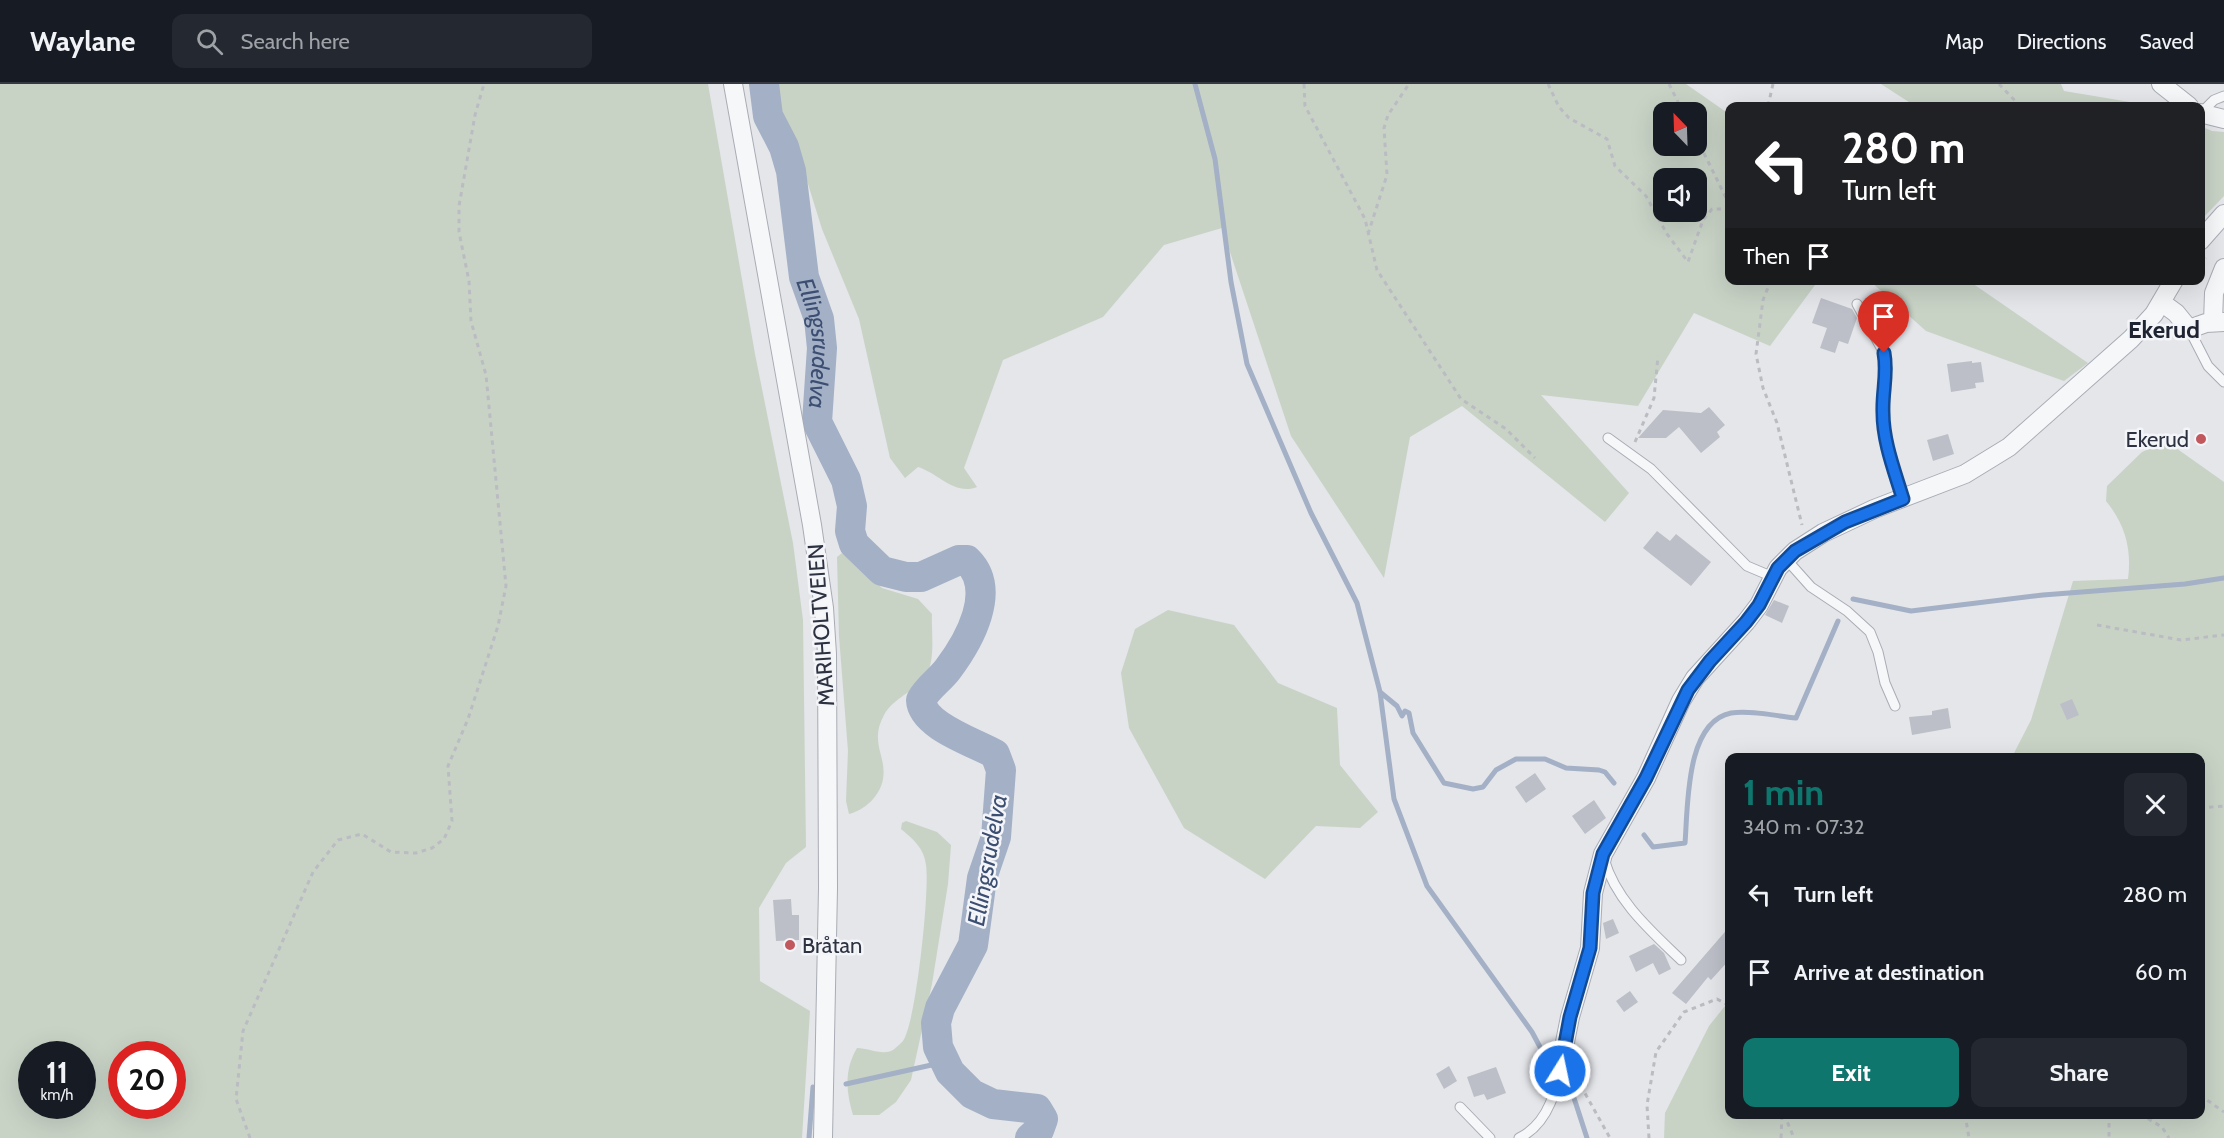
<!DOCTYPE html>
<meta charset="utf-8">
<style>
body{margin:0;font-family:Cabin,sans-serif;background:#242831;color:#f1f3f6;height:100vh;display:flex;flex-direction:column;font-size:22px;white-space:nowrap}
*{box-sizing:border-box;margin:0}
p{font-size:20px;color:#9ea1a6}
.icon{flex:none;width:33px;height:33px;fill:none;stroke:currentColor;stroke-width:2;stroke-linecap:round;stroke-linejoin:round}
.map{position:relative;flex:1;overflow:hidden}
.panel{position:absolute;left:1725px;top:669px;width:480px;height:366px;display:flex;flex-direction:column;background:#171b24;border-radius:12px;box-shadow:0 6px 24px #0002}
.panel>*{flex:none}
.top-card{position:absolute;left:1725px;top:18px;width:480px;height:183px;border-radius:12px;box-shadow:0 6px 24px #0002;background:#202124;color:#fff;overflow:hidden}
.needle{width:39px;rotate:337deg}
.tools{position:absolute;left:1653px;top:18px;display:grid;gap:12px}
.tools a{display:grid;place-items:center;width:54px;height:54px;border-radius:12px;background:#171b24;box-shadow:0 6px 24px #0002;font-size:30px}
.speed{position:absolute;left:18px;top:957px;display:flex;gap:12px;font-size:30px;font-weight:700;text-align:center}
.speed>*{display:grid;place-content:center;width:78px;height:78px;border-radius:50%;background:#171b24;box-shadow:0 6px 24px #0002;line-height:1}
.speed small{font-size:15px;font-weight:400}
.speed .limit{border:9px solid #d22;background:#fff;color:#111}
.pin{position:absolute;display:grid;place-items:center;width:51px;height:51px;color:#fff;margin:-62px -26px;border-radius:50% 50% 50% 0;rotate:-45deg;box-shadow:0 0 6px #0007}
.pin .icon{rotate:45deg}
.me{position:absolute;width:66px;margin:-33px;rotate:10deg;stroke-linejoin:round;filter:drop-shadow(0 0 4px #0008)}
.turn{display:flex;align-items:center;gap:21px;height:126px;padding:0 18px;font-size:27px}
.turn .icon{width:78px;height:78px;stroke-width:2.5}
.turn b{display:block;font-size:42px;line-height:51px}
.then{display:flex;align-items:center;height:57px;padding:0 18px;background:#0003;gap:12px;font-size:22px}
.round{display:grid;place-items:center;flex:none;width:63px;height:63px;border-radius:12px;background:#242831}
.headline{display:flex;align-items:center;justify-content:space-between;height:102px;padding:0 18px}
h1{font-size:36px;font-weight:800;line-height:45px;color:#0f766e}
.button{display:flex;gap:12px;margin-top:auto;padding:12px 18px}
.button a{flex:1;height:69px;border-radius:12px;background:#0f766e;color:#fff;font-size:24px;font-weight:800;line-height:69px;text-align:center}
.button a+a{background:#242831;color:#f1f3f6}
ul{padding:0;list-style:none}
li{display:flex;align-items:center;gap:18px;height:78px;padding:0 18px}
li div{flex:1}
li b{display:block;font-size:22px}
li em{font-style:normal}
header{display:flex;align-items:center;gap:36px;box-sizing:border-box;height:84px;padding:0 30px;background:#171b24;border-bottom:2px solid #363941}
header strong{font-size:28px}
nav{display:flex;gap:33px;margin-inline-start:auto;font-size:21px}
.search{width:420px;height:54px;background:#242831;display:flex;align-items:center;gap:15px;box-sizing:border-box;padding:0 21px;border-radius:12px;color:#9ea1a6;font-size:22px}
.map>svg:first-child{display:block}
.green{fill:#c8d3c6;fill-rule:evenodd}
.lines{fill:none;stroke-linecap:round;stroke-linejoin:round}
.stream{stroke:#a3b0c6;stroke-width:5}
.river{stroke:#a3b0c6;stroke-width:30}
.building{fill:#bcbfc7}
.service-casing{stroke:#a9acb4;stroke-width:11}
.minor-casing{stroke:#a9acb4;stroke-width:20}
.path{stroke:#babcc2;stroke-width:3;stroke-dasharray:4.5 4.5;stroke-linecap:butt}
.service{stroke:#f6f7f9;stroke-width:9}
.minor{stroke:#f6f7f9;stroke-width:18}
.route-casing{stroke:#114b97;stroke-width:15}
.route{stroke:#1a73e8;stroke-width:10}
.poi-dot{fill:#c0585d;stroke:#f4f5f8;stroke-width:2}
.labels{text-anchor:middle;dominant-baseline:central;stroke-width:5;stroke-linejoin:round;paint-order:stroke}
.poi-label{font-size:22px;fill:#2d3241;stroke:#f4f5f8;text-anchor:end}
.street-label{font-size:22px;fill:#2d3241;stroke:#f4f5f8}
.neighbourhood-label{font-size:24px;font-weight:bold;fill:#1f2432;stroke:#f4f5f8}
.water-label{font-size:24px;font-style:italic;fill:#3c4e71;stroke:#f4f5f8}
</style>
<header>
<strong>Waylane</strong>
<div class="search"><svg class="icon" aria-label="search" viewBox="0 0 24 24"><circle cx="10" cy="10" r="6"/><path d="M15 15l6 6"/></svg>Search here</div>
<nav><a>Map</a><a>Directions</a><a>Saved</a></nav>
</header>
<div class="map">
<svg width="2224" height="1054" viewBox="0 0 2224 1054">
<rect width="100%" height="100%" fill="#e4e6ea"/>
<!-- green -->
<path class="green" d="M0 0H708L755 270 793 459 803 536 806 763 786 779 759 824 760 897 810 927 802 1054H0ZM32 970H82V1022H32ZM122 970H172V1022H122Z
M761 0H1686L1729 30 1730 196 1818 197 1770 262 1694 229 1638 322 1541 311 1629 409 1605 438 1462 322 1410 353 1384 494 1291 352 1222 144 1164 161 1103 233 1003 276 964 384 977 403C955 412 938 389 918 383L905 394 890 374 859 235 822 145 803 84ZM1664 28H1696V62H1664ZM1664 94H1696V128H1664Z
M1881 0H2061L2064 7 2154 22H1915Z
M2200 42 2212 47 2224 48V112L2201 136Z
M1870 197H1969L2088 279 2064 297 1926 247Z
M2158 361 2176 364 2224 398V1054H1664L1665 1029 1709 942 1729 917 1730 1030H2200V674L2012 673 2031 636 2073 497 2128 495C2132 465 2125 440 2106 417L2107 402 2142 368Z
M842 469 882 504 918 515 932 530C931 550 937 582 922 597 909 610 893 615 884 631 869 659 887 672 883 695 880 712 865 726 849 730L846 717 848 667 839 552 837 473Z
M1168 526 1234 541 1278 599 1337 624 1340 681 1378 728 1360 744 1316 742 1265 795 1184 744 1129 644 1121 589 1135 545Z
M906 737 937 748 951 761 948 800 932 900 911 996 896 1018 879 1031H853C846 1008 844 986 857 964 868 964 883 972 893 966 896 964 901 959 903 957 916 939 930 805 926 781 924 764 913 755 901 745L902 739Z"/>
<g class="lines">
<!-- stream -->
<path class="stream" d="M1195 0 1215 75 1231 198 1247 280 1311 429 1357 519 1380 608 1394 715 1427 802 1532 948 1548 978
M1853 515 1911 527 2043 511 2185 500 2224 494
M1380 608 1397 622 1402 632 1405 627 1409 629 1413 649 1444 699 1473 705 1483 703 1496 686 1516 675H1545L1566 684 1599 686 1605 688 1614 699
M1644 751 1653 763 1685 759C1688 724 1685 638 1731 629 1751 626 1776 632 1796 634L1838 537
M1565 998 1574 1014 1587 1054
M846 1000 945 978
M809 1054 813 1003"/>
<!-- river -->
<path class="river" id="s1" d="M764 0 768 32 784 63 791 87 804 193 819 235 822 264 817 338 846 396 852 422 850 447 854 460 882 487 906 493H921L959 476H967C998 506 969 557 948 585 940 596 928 603 921 616 922 642 974 658 995 670L1001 686 996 753 982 794 973 861 940 924 936 939 938 963 950 988 972 1010 993 1020 1037 1025 1043 1035 1039 1046 1030 1054"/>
</g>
<!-- building -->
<path class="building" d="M1876 212 1885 228 1873 235 1864 219Z
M1821 214 1852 225 1857 234 1848 260 1839 257 1835 269 1820 264 1827 244 1812 239Z
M1972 277V279L1981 278 1984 298 1975 299 1976 304 1951 308 1947 280Z
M1709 323 1725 341 1717 348 1720 353 1701 369 1679 343 1666 354H1638L1663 326 1701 329Z
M1948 350 1954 370 1933 377 1927 356Z
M1657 447 1670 457 1676 450 1711 478 1691 502 1643 464Z
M1774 516 1789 522 1782 539 1765 531Z
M2072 615 2079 631 2067 636 2060 620Z
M1948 624 1951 644 1912 651 1909 633 1932 631V627Z
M1535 689 1546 705 1526 719 1515 703Z
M1594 716 1606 734 1585 750 1572 732Z
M791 815 792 831H799V856L776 857 773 816Z
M1613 835 1619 849 1606 855 1603 839Z
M1730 842V875L1711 896 1708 893 1686 920 1672 909Z
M1654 860 1664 869 1671 885 1659 891 1653 879 1636 888 1629 872Z
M1630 907 1638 918 1624 928 1616 917Z
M1449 982 1457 997 1444 1005 1436 990Z
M1496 983 1506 1009 1487 1016 1484 1010 1474 1013 1467 993Z"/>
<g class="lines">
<defs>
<path id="service" d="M2201 29 2214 16 2224 12
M1857 220 1884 269 1887 284 1883 330 1884 345 1903 415
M2189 245 2208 282 2224 298
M1608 354 1651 385 1747 482 1773 493
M1786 475 1811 503 1847 527 1870 548 1878 568 1885 599 1895 622
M1604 775C1616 817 1651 847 1681 876
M1460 1023 1490 1054
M1519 1054C1550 1039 1557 1003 1562 973"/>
<path id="minor" d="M733 0 812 441 824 524 827 570 828 804 823 1054
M2161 0 2189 22
M2200 29 2224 35
M2200 157 2224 130
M2161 218 2176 229 2189 245 2206 239 2224 238
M2213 238 2214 209 2224 184
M1562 973 1570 933 1590 864 1593 809 1603 770 1646 694 1681 617 1695 594 1746 538 1759 521 1778 484 1795 467 1823 449 1874 425 1965 390 2009 363 2131 255 2154 230 2174 196"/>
</defs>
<!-- service casing -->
<use href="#service" class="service-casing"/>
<!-- minor casing -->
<use href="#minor" class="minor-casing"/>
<!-- path -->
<path class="path" d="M1304 0 1305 22 1365 135 1377 186 1461 315 1506 345 1535 374
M1548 0 1559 23 1569 34 1607 55 1615 82 1646 112 1667 150 1688 178 1703 136 1712 125H1730
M1669 0 1683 28
M1999 0 2020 22
M1768 22 1773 0
M1696 53 1730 122
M1368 150 1387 91 1384 44 1388 31 1409 0
M2200 181 2206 174
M1771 196 1763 216 1756 270 1763 304 1777 339 1802 441
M1635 358 1654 314 1658 272
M2097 541 2181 556 2224 551
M2200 724 2224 722
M1572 986 1610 1054
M2200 1011 2224 1028
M1784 1030 1794 1054
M1965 1030 1969 1054
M2109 1030V1054
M2140 1030 2162 1043 2169 1054
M250 1054 236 1015 243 947 313 788 338 756 362 750 391 768 416 769 432 764 444 755 452 737 448 682 468 635 498 542 506 502 486 291 471 237 469 197 459 148V122L475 31 484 0
M1649 1054 1647 1021 1656 968 1684 928 1717 915 1730 922
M1781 1054 1782 1030"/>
<!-- service -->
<use href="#service" class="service"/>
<!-- minor -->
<use href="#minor" class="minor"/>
</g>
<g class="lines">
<defs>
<path id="route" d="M1560 987 1570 933 1590 864 1593 809 1603 770 1646 694 1688 606 1710 577 1746 538 1759 521 1778 484 1795 467 1845 438 1903 415C1895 388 1883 358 1883 329 1882 308 1888 290 1884 269"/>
</defs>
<!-- route casing -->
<use href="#route" class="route-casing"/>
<!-- route -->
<use href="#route" class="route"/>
</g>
<!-- markers -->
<g class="poi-dot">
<circle cx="2201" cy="355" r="6"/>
<circle cx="790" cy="861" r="6"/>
</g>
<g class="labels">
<!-- poi labels -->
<g class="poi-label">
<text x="2189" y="355">Ekerud</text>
<text x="802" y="861" text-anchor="start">Bråtan</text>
</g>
<!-- street labels -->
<g class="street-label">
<text transform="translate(821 541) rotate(-94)">MARIHOLTVEIEN</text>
</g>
<!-- neighbourhood labels -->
<g class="neighbourhood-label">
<text x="2164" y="245">Ekerud</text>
</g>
<!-- water labels -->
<g class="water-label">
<text stroke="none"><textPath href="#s1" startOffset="267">Ellingsrudelva</textPath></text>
<text transform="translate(987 776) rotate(-80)">Ellingsrudelva</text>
</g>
</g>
</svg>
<div class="tools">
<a><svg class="needle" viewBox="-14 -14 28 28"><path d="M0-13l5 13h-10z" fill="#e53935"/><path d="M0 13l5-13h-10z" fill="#9ea1a6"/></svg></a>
<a><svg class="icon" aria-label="sound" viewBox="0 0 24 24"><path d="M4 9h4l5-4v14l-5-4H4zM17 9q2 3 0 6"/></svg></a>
</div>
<div class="speed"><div>11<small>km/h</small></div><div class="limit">20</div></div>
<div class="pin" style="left:1884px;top:269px;background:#d93025"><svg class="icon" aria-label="arrive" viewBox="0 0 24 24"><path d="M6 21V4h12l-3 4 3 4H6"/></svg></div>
<svg class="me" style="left:1560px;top:987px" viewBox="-20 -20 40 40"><circle r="17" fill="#1a73e8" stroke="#fff" stroke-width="3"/><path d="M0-11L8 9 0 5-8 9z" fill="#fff"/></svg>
<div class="top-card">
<div class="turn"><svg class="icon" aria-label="left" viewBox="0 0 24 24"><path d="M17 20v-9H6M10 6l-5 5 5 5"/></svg><div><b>280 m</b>Turn left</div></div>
<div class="then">Then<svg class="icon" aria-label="arrive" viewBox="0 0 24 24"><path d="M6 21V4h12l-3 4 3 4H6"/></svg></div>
</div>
<section class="panel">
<div class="headline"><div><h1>1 min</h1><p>340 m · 07:32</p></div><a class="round"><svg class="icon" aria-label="close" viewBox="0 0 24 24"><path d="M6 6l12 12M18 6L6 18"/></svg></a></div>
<ul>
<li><svg class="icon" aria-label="left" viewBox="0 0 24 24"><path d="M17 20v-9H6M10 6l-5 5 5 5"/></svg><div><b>Turn left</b></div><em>280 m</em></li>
<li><svg class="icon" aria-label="arrive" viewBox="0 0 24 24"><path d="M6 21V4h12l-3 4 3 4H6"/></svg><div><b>Arrive at destination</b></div><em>60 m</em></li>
</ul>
<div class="button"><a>Exit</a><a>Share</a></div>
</section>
</div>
